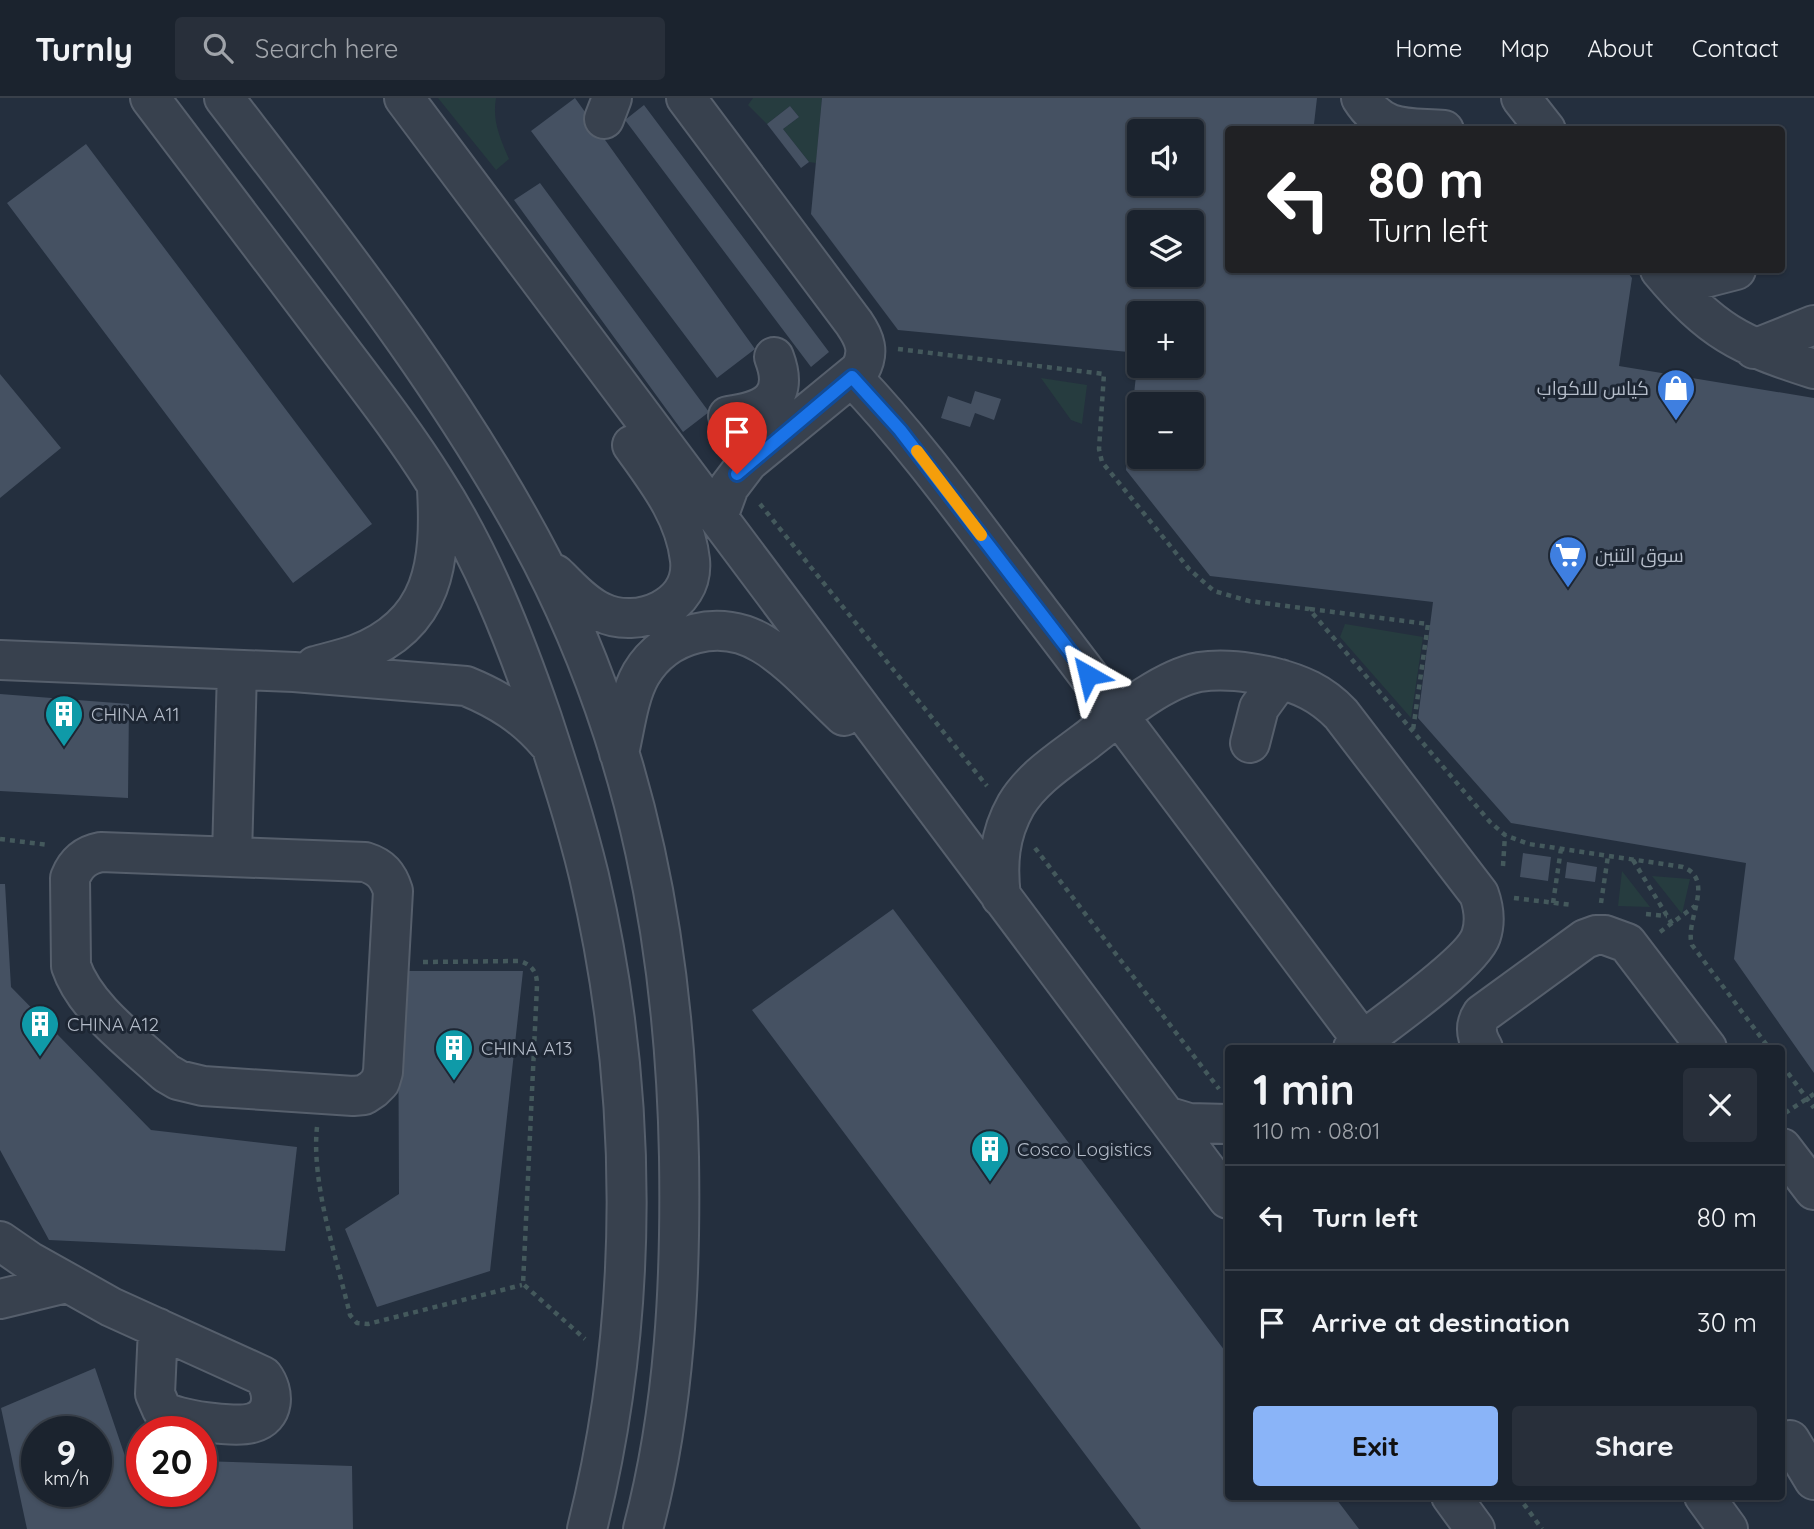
<!DOCTYPE html>
<meta charset="utf-8">
<style>
body{margin:0;font-family:Quicksand,Cairo,sans-serif;background:#282f3a;color:#f1f3f6;height:100vh;display:flex;flex-direction:column;font-size:26px;white-space:nowrap}
*{box-sizing:border-box;margin:0}
p{font-size:23px;color:#a0a4aa}
.icon{flex:none;width:38px;height:38px;fill:none;stroke:currentColor;stroke-width:2;stroke-linecap:round;stroke-linejoin:round}
.map{position:relative;flex:1;overflow:hidden}
.sheet{position:absolute;left:1225px;top:947px;width:560px;height:455px;display:flex;flex-direction:column;background:#1b232e;border-radius:7px;box-shadow:0 2px 5px #0004,0 0 0 2px #39404a}
.sheet>*{flex:none}
.hud{position:absolute;left:1225px;top:28px;width:560px;height:147px;border-radius:7px;box-shadow:0 2px 5px #0004,0 0 0 2px #39404a;background:#202124;color:#fff;overflow:hidden}
.tools{position:absolute;left:1127px;top:21px;display:grid;gap:14px}
.tools a{display:grid;place-items:center;width:77px;height:77px;border-radius:7px;background:#1b232e;box-shadow:0 2px 5px #0004,0 0 0 2px #39404a;font-size:35px}
.speed{position:absolute;left:21px;top:1318px;display:flex;gap:14px;font-size:35px;font-weight:700;text-align:center}
.speed>*{display:grid;place-content:center;width:91px;height:91px;border-radius:50%;background:#1b232e;box-shadow:0 2px 5px #0004,0 0 0 2px #39404a;line-height:1}
.speed small{font-size:18px;font-weight:400}
.speed .limit{border:10px solid #d22;background:#fff;color:#111}
.pin{position:absolute;display:grid;place-items:center;width:60px;height:60px;color:#fff;margin:-72px -30px;border-radius:50% 50% 50% 0;rotate:-45deg;box-shadow:0 0 7px #0007}
.pin .icon{rotate:45deg}
.me{position:absolute;width:77px;margin:-38px;rotate:323deg;stroke-linejoin:round;filter:drop-shadow(0 0 5px #0008)}
.turn{display:flex;align-items:center;gap:24px;height:147px;padding:0 28px;font-size:32px}
.turn .icon{width:91px;height:91px;stroke-width:2.5}
.turn b{display:block;font-size:49px;line-height:60px}
.round{display:grid;place-items:center;flex:none;width:74px;height:74px;border-radius:7px;background:#282f3a}
.headline{display:flex;align-items:center;justify-content:space-between;height:119px;padding:0 28px}
h1{font-size:42px;font-weight:700;line-height:52px}
.primary-button{display:flex;gap:14px;margin-top:auto;padding:14px 28px}
.primary-button a{flex:1;height:80px;border-radius:7px;background:#8ab4f8;color:#111;font-size:28px;font-weight:700;line-height:80px;text-align:center}
.primary-button a+a{background:#282f3a;color:#f1f3f6}
ul{padding:0;list-style:none}
li{display:flex;align-items:center;gap:21px;height:105px;padding:0 28px;border-top:2px solid #39404a}
li div{flex:1}
li b{display:block;font-size:26px}
li em{font-style:normal}
header{display:flex;align-items:center;gap:42px;box-sizing:border-box;height:98px;padding:0 35px;background:#1b232e;border-bottom:2px solid #39404a}
header strong{font-size:33px}
nav{display:flex;gap:38px;margin-inline-start:auto;font-size:24px}
.search{width:490px;height:63px;background:#282f3a;display:flex;align-items:center;gap:18px;box-sizing:border-box;padding:0 24px;border-radius:7px;color:#a0a4aa;font-size:26px}
.map>svg:first-child{display:block}
.green{fill:#263c3f}
.building{fill:#455162;fill-rule:evenodd}
.lines{fill:none;stroke-linecap:round;stroke-linejoin:round}
.minor-casing{stroke:#565f6c;stroke-width:42}
.path{stroke:#44595c;stroke-width:4.5;stroke-dasharray:5 5;stroke-linecap:butt}
.minor{stroke:#38414e;stroke-width:38}
.route-casing{stroke:#114b97;stroke-width:18}
.route{stroke:#1a73e8;stroke-width:12}
.slow{stroke:#f59e0b;stroke-width:12}
.labels{text-anchor:middle;dominant-baseline:central;stroke-width:6;stroke-linejoin:round;paint-order:stroke}
.poi-label{font-size:19px;fill:#b4bcc9;stroke:#1d2633;text-anchor:start}
</style>
<header>
<strong>Turnly</strong>
<div class="search"><svg class="icon" aria-label="search" viewBox="0 0 24 24"><circle cx="10" cy="10" r="6"/><path d="M15 15l6 6"/></svg>Search here</div>
<nav><a>Home</a><a>Map</a><a>About</a><a>Contact</a></nav>
</header>
<div class="map">
<svg width="1814" height="1431" viewBox="0 0 1814 1431">
<rect width="100%" height="100%" fill="#242f3e"/>
<!-- green -->
<path class="green" d="M438 0H496C492 23 500 40 509 61L496 72Z
M753 0H822L816 65 809 64 783 31 799 19 790 8 767 26 748 7Z
M1041 280 1087 287 1082 326 1071 322Z
M1345 526 1423 539 1411 620 1340 539Z
M1622 773 1650 809 1618 808Z
M1652 778 1690 781 1682 816Z"/>
<!-- building -->
<path class="building" d="M575 0 755 251 717 280 531 33Z
M822 0H1317L1314 26 1338 32H1228V172H1626L1632 180 1619 268 1814 300V975L1734 861 1746 765 1511 725 1418 620 1433 504 1210 478 1126 372 1137 268H1192V215H1139V255L898 232 811 116ZM1139 33H1192V86H1139ZM1139 124H1192V177H1139ZM1139 306H1192V359H1139Z
M644 7 829 254 811 269 625 22Z
M790 8 799 19 783 31 809 64 801 70 767 26Z
M86 46 372 426 293 485 7 105Z
M540 85 709 314 683 334 514 102Z
M0 276 61 350 0 400Z
M975 293 1001 301 994 322 975 315 970 329 941 320 948 298 971 306Z
M0 596 129 606 128 700 0 693Z
M1523 755 1551 759 1548 783 1520 779Z
M1567 764 1597 769 1595 784 1565 780Z
M0 786H5L11 889 151 1032 297 1049 285 1153 49 1142 0 1052Z
M893 811 1228 1257V1398H1334L1359 1431H1141L752 912Z
M398 873H523L490 1173 377 1209 345 1131 399 1096Z
M95 1270 126 1361H142V1393H201V1363L352 1368 353 1431H27L1 1310ZM37 1334H96V1393H37Z"/>
<g class="lines">
<defs>
<path id="minor" d="M150 0C210 79 270 158 330 238 366 286 403 333 435 384 482 457 514 539 542 620 559 672 576 724 589 778 639 991 640 1219 587 1431
M224 0C336 146 457 299 542 463 638 651 675 849 679 1059 681 1183 675 1310 643 1431
M404 0 1228 1101
M686 0 854 225C865 241 870 254 860 272L748 364 729 389 718 419
M1361 0C1383 35 1408 29 1444 32
M1521 0 1546 32
M604 21 612 0
M1660 172C1711 233 1739 247 1814 271
M1666 179 1701 181 1736 172
M1754 251 1814 227
M852 279C921 351 979 435 1040 514 1151 659 1259 805 1368 950
M728 318C765 313 790 301 774 259
M555 476C569 489 583 506 601 514 637 532 695 509 690 462 685 417 657 382 632 347
M0 562 294 574 466 588C500 602 525 618 548 645
M315 568C329 564 344 561 357 556 435 526 441 464 437 391
M1250 645 1259 610 1280 581
M619 655C625 630 628 599 641 576 666 534 721 520 763 546 792 563 819 595 844 618
M101 754 365 764C381 769 388 777 393 793L383 974 380 984 373 991 364 997 353 998 203 988 178 982 166 975C134 945 85 910 71 868L70 780C76 765 85 757 101 754Z
M232 758 237 572
M1001 799C997 766 999 737 1016 707 1032 680 1061 662 1086 643 1117 619 1160 582 1199 574 1224 570 1248 574 1272 579 1300 586 1321 595 1341 616L1479 796C1484 810 1486 823 1481 838 1472 865 1380 929 1353 950
M1483 950C1476 938 1474 928 1482 916L1585 841 1596 837H1605L1627 845 1707 950
M1166 1018 1189 1025 1228 1026
M1782 1050 1814 1092
M0 1143 29 1163 111 1209 263 1278C275 1294 275 1319 252 1325 236 1330 175 1322 162 1312L155 1296 158 1230
M0 1201 66 1185
M1790 1342 1814 1382
M1451 1398 1475 1431
M1704 1398 1728 1431"/>
</defs>
<!-- minor casing -->
<use href="#minor" class="minor-casing"/>
<!-- path -->
<path class="path" d="M898 251 1104 276 1099 351 1102 364 1189 471 1214 493 1249 503 1309 511 1490 724 1505 737 1529 746 1683 769C1716 782 1684 823 1692 847L1769 950
M760 406 987 688
M1310 511 1428 526 1413 632
M0 741 49 747
M1035 750 1219 991
M1633 762 1672 826
M1503 768 1505 737
M1514 800 1572 807
M1553 805 1561 751
M1601 805 1608 758
M1646 816 1667 818
M1660 834 1695 808
M423 864 520 863C532 867 537 874 537 887L523 1186 585 1241
M1782 967 1814 1010
M1785 1015 1814 996
M317 1029C311 1086 337 1161 350 1217L357 1225 368 1226 522 1187
M1518 1398 1542 1431"/>
<!-- minor -->
<use href="#minor" class="minor"/>
</g>
<g class="lines">
<defs>
<path id="route" d="M737 376 852 279 900 332 1088 577"/>
</defs>
<!-- route casing -->
<use href="#route" class="route-casing"/>
<!-- route -->
<use href="#route" class="route"/>
<!-- slow -->
<path class="slow" d="M917 353 981 437"/>
</g>
<!-- icons -->
<defs>
<symbol id="shop-pin" viewBox="-11 -11 22 30"><path d="M0 17L-7.5 6A9.5 9.5 0 1 1 7.5 6Z" fill="#3f7fe0" stroke="#1d2633"/><path d="M-5-2.5h2.3a2.7 3.5 0 0 1 5.4 0H5L5.5 6h-11ZM-1.5-2.5h3a1.5 2.3 0 0 0-3 0Z" fill="#fff"/></symbol>
<symbol id="supermarket-pin" viewBox="-11 -11 22 30"><path d="M0 17L-7.5 6A9.5 9.5 0 1 1 7.5 6Z" fill="#3f7fe0" stroke="#1d2633"/><path d="M-6-5.5h2.5l.6 2H6L4.5 2H-2.5L-4.4-4H-6ZM-1.5 3.2a1.3 1.3 0 1 0 .1 0ZM3 3.2a1.3 1.3 0 1 0 .1 0Z" fill="#fff"/></symbol>
<symbol id="building-pin" viewBox="-11 -11 22 30"><path d="M0 17L-7.5 6A9.5 9.5 0 1 1 7.5 6Z" fill="#0f9aa8" stroke="#1d2633"/><path d="M-4-6H4V6H1V3H-1V6H-4ZM-2.5-4.3h1.7v1.8h-1.7ZM.8-4.3h1.7v1.8H.8ZM-2.5-1h1.7V.8h-1.7ZM.8-1h1.7V.8H.8Z" fill="#fff"/></symbol>
</defs>
<g fill-rule="evenodd">
<use href="#shop-pin" x="1654" y="268" width="44" height="60"/>
<use href="#supermarket-pin" x="1546" y="435" width="44" height="60"/>
<use href="#building-pin" x="42" y="594" width="44" height="60"/>
<use href="#building-pin" x="18" y="904" width="44" height="60"/>
<use href="#building-pin" x="432" y="928" width="44" height="60"/>
<use href="#building-pin" x="968" y="1029" width="44" height="60"/>
</g>
<g class="labels">
<!-- poi labels -->
<g class="poi-label">
<text x="1649" y="290" text-anchor="end">كياس للاكواب</text>
<text x="1595" y="457">سوق التنين</text>
<text x="91" y="616">CHINA A11</text>
<text x="67" y="926">CHINA A12</text>
<text x="481" y="950">CHINA A13</text>
<text x="1017" y="1051">Cosco Logistics</text>
</g>
</g>
</svg>
<div class="tools">
<a><svg class="icon" aria-label="sound" viewBox="0 0 24 24"><path d="M4 9h4l5-4v14l-5-4H4zM17 9q2 3 0 6"/></svg></a>
<a><svg class="icon" aria-label="layers" viewBox="0 0 24 24"><path d="M12 4l9 5-9 5-9-5zM3 14l9 5 9-5"/></svg></a>
<a>+</a>
<a>−</a>
</div>
<div class="speed"><div>9<small>km/h</small></div><div class="limit">20</div></div>
<div class="pin" style="left:737px;top:376px;background:#d93025"><svg class="icon" aria-label="arrive" viewBox="0 0 24 24"><path d="M6 21V4h12l-3 4 3 4H6"/></svg></div>
<svg class="me" style="left:1088px;top:577px" viewBox="-20 -20 40 40"><path d="M0-17L14 15 0 8-14 15z" fill="#1a73e8" stroke="#fff" stroke-width="4"/></svg>
<div class="hud">
<div class="turn"><svg class="icon" aria-label="left" viewBox="0 0 24 24"><path d="M17 20v-9H6M10 6l-5 5 5 5"/></svg><div><b>80 m</b>Turn left</div></div>
</div>
<section class="sheet">
<div class="headline"><div><h1>1 min</h1><p>110 m · 08:01</p></div><a class="round"><svg class="icon" aria-label="close" viewBox="0 0 24 24"><path d="M6 6l12 12M18 6L6 18"/></svg></a></div>
<ul>
<li><svg class="icon" aria-label="left" viewBox="0 0 24 24"><path d="M17 20v-9H6M10 6l-5 5 5 5"/></svg><div><b>Turn left</b></div><em>80 m</em></li>
<li><svg class="icon" aria-label="arrive" viewBox="0 0 24 24"><path d="M6 21V4h12l-3 4 3 4H6"/></svg><div><b>Arrive at destination</b></div><em>30 m</em></li>
</ul>
<div class="primary-button"><a>Exit</a><a>Share</a></div>
</section>
</div>
